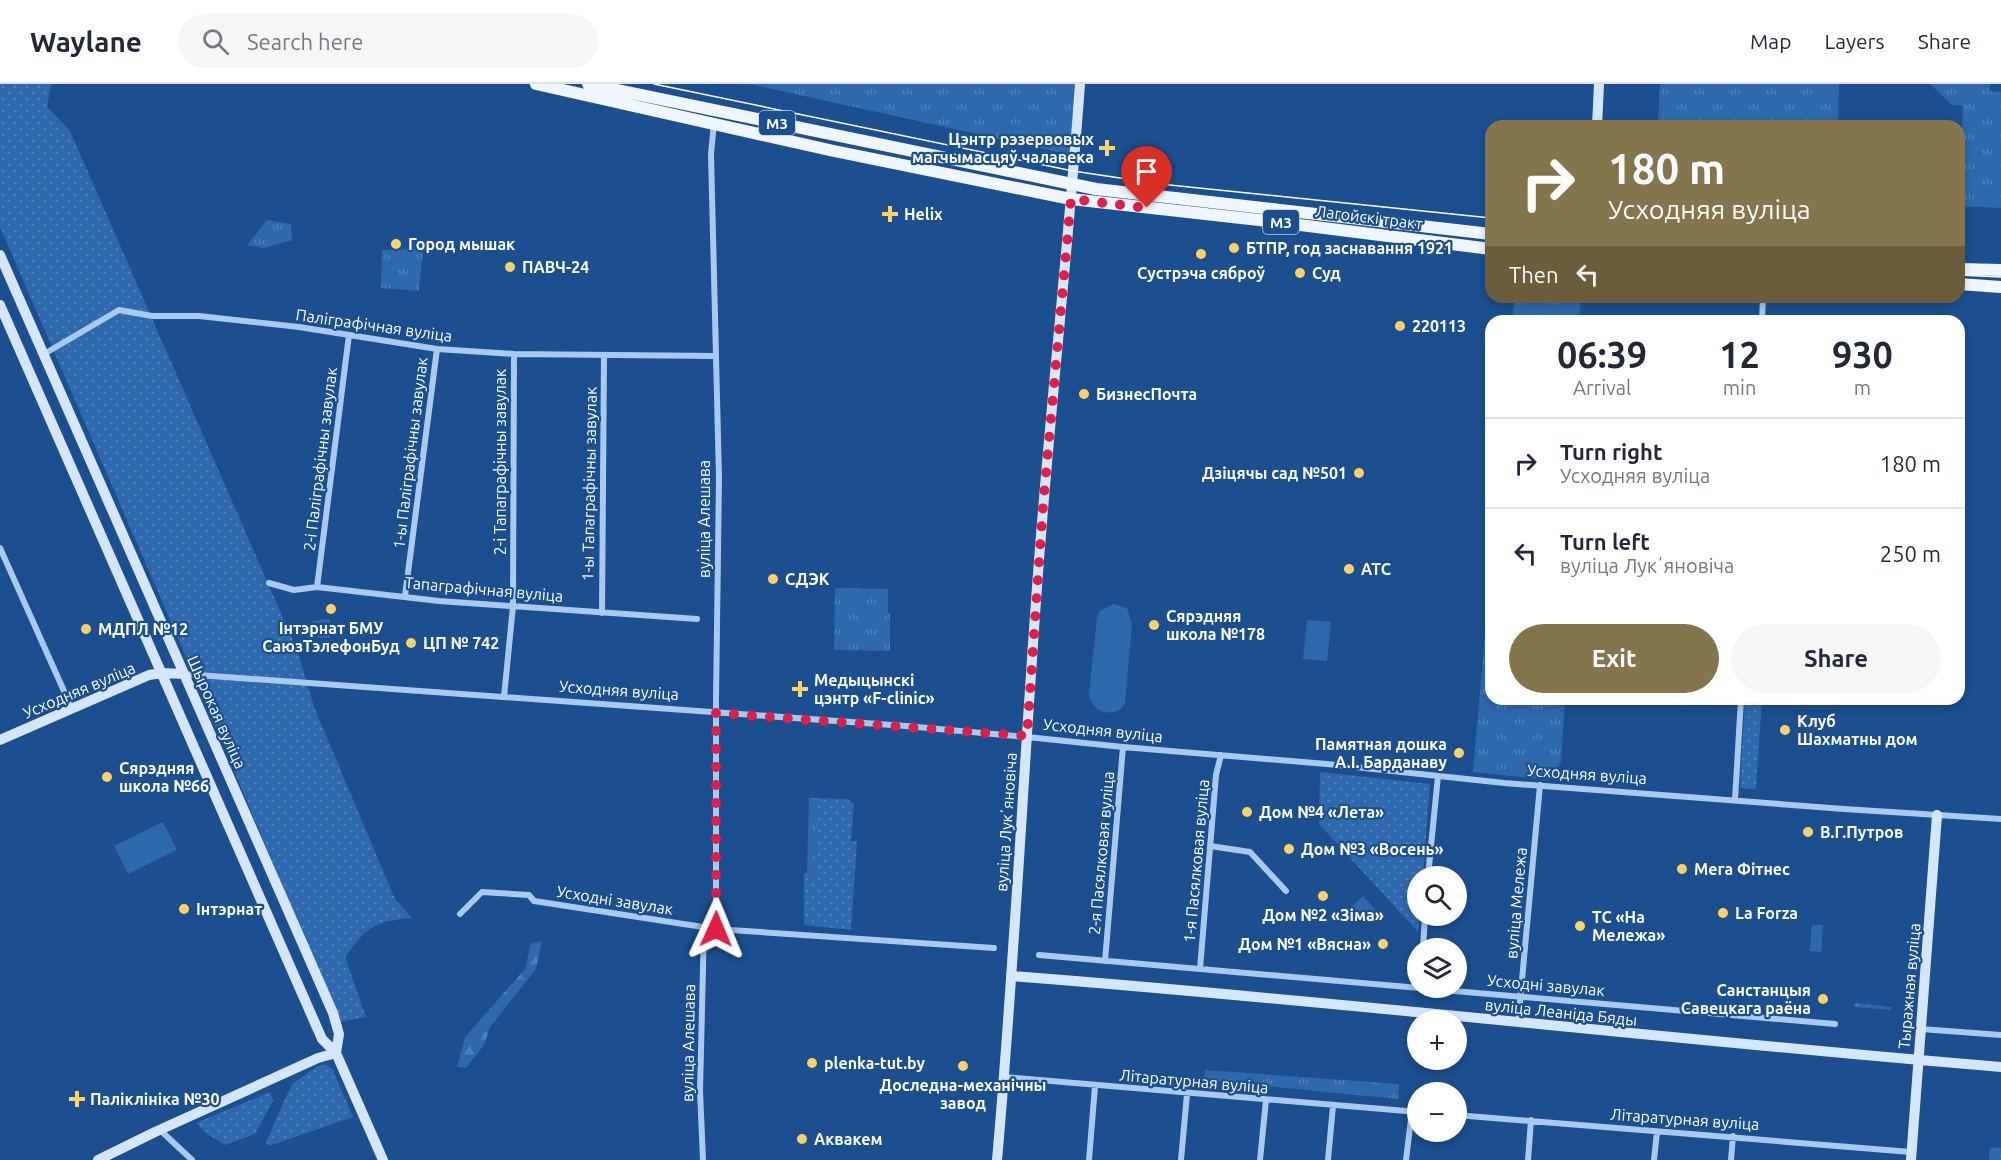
<!DOCTYPE html>
<meta charset="utf-8">
<style>
body{margin:0;font-family:Ubuntu,sans-serif;background:#f6f6f7;color:#1f2937;height:100vh;display:flex;flex-direction:column;font-size:22px;white-space:nowrap}
*{box-sizing:border-box;margin:0}
p{font-size:20px;color:#747a83}
.icon{flex:none;width:33px;height:33px;fill:none;stroke:currentColor;stroke-width:2;stroke-linecap:round;stroke-linejoin:round}
.map{position:relative;flex:1;overflow:hidden}
.drawer{position:absolute;left:1485px;top:231px;width:480px;height:390px;display:flex;flex-direction:column;background:#fff;border-radius:18px;box-shadow:0 3px 9px #0003}
.drawer>*{flex:none}
.guide{position:absolute;left:1485px;top:36px;width:480px;height:183px;border-radius:18px;box-shadow:0 3px 9px #0003;background:#84754c;color:#fff;overflow:hidden}
.tools{position:absolute;left:1407px;top:782px;display:grid;gap:12px}
.tools a{display:grid;place-items:center;width:60px;height:60px;border-radius:50%;background:#fff;box-shadow:0 3px 9px #0003;font-size:30px}
.pin{position:absolute;display:grid;place-items:center;width:51px;height:51px;color:#fff;margin:-62px -26px;border-radius:50% 50% 50% 0;rotate:-45deg;box-shadow:0 0 6px #0007}
.pin .icon{rotate:45deg}
.me{position:absolute;width:66px;margin:-33px;rotate:1deg;stroke-linejoin:round;filter:drop-shadow(0 0 4px #0008)}
.turn{display:flex;align-items:center;gap:21px;height:126px;padding:0 24px;font-size:27px}
.turn .icon{width:78px;height:78px;stroke-width:2.5}
.turn b{display:block;font-size:42px;line-height:51px}
.then{display:flex;align-items:center;height:57px;padding:0 24px;background:#0003;gap:12px;font-size:22px}
.eta{display:flex;justify-content:space-evenly;align-items:center;height:102px;text-align:center}
.eta b{font-size:36px;font-weight:700;line-height:42px}
.primary-button{display:flex;gap:12px;margin-top:auto;padding:12px 24px}
.primary-button a{flex:1;height:69px;border-radius:36px;background:#84754c;color:#fff;font-size:24px;font-weight:700;line-height:69px;text-align:center}
.primary-button a+a{background:#f6f6f7;color:#1f2937}
ul{padding:0;list-style:none}
li{display:flex;align-items:center;gap:18px;height:90px;padding:0 24px;border-top:2px solid #e0e1e3}
li div{flex:1}
li b{display:block;font-size:22px}
li em{font-style:normal}
header{display:flex;align-items:center;gap:36px;box-sizing:border-box;height:84px;padding:0 30px;background:#fff;border-bottom:2px solid #e0e1e3}
header strong{font-size:28px}
nav{display:flex;gap:33px;margin-inline-start:auto;font-size:21px}
.search{width:420px;height:54px;background:#f6f6f7;display:flex;align-items:center;gap:15px;box-sizing:border-box;padding:0 21px;border-radius:33px;color:#747a83;font-size:22px}
.map>svg:first-child{display:block}
.grass{fill:url(#grass-dots)}
.forest{fill:url(#forest-firs)}
.park{fill:url(#park-tufts)}
.pitch{fill:#2e69ad}
.lines{fill:none;stroke-linecap:round;stroke-linejoin:round}
.street{stroke:#a9c9ee;stroke-width:6}
.secondary{stroke:#d6e6fa;stroke-width:10}
.primary{stroke:#f0f6ff;stroke-width:12}
.tram{stroke:#fff;stroke-width:1.5}
.route{stroke:#e11d48;stroke-width:10;stroke-dasharray:0 18}
.poi-dot{fill:#ffd166;stroke:#1b4f8f;stroke-width:2}
.labels{text-anchor:middle;dominant-baseline:central;stroke-width:4.5;stroke-linejoin:round;paint-order:stroke}
.shield{fill:#1b4f8f;stroke:#bbcadd;stroke-width:1.5}
.shield-label{font-size:15px;font-weight:bold;fill:#fff}
.poi-label{font-size:16px;font-weight:bold;fill:#fff;stroke:#1b4f8f;text-anchor:start}
.street-label{font-size:16px;fill:#fff;stroke:#1b4f8f}
</style>
<header>
<strong>Waylane</strong>
<div class="search"><svg class="icon" aria-label="search" viewBox="0 0 24 24"><circle cx="10" cy="10" r="6"/><path d="M15 15l6 6"/></svg>Search here</div>
<nav><a>Map</a><a>Layers</a><a>Share</a></nav>
</header>
<div class="map">
<svg width="2001" height="1076" viewBox="0 0 2001 1076">
<defs>
<pattern id="grass-dots" width="8" height="8" patternUnits="userSpaceOnUse" patternTransform="scale(1.5)"><rect width="8" height="8" fill="#2e69ad"/><path d="M2 2h.1M6 6h.1" fill="none" stroke="#4d80b9" stroke-width="1.8" stroke-linecap="round"/></pattern>
<pattern id="forest-firs" width="22" height="20" patternUnits="userSpaceOnUse" patternTransform="scale(1.5)"><rect width="22" height="20" fill="#2e69ad"/><path d="M5 1l3.5 6h-7zM16 11l3.5 6h-7z" fill="#4d80b9"/></pattern>
<pattern id="park-tufts" width="24" height="20" patternUnits="userSpaceOnUse" patternTransform="scale(1.5)"><rect width="24" height="20" fill="#2e69ad"/><path d="M3 7l-1-3M5 7V3M7 7l1-3M15 17l-1-3M17 17v-4M19 17l1-3" fill="none" stroke="#4d80b9"/></pattern>
</defs>
<rect width="100%" height="100%" fill="#1b4f8f"/>
<!-- grass -->
<path class="grass" d="M0 0H51L47 23 70 47 298 568 314 623 395 815 412 834C374 837 367 843 345 873L366 933 340 938 181 561 0 143Z
M1745 615H1762L1756 705 1740 704Z
M1320 688 1430 700 1423 792H1418V831H1420L1418 848 1319 740Z
M818 714 847 715 854 720 851 757H857L851 846 804 841V789H816Z
M1854 919 1891 923V926L1854 923Z
M325 980 333 986 353 1033 269 1062 266 1058 292 1000 316 983Z
M270 1008 273 1017 255 1050 225 1061 207 1050 196 1039Z"/>
<!-- forest -->
<path class="forest" d="M542 857 536 885 490 943 484 961 466 984 457 983 465 953 525 885 531 859Z"/>
<!-- park -->
<path class="park" d="M751 0H1078L1072 71 754 1Z
M1660 0H1839L1838 42H1658Z
M1930 0H1990V7L2001 8V124L1959 122V52L1962 47 1963 22 1952 21Z
M267 136 291 140 292 156 263 164 247 161Z
M423 165 419 207 381 204 382 166Z
M1515 213H1581L1579 237H1512Z
M1491 480V615H1565L1561 678 1549 696 1473 688Z
M835 504 888 505V529H890V567L834 566Z
M330 535V554H318L311 537Z
M809 714H818L816 790 807 789Z
M1363 812 1378 829 1368 838 1336 836Z
M1812 841H1823L1821 868 1810 867Z
M1205 986 1399 1000 1398 1015 1204 996Z
M1990 1063 2001 1064V1076H1989Z"/>
<!-- pitch -->
<path class="pitch" d="M1113 520 1127 524 1132 540 1125 619 1121 625C1106 633 1092 627 1089 610L1097 533 1100 527Z
M1307 536 1331 538 1327 577 1303 575Z
M163 738 177 766 128 790 114 762Z"/>
<g class="lines">
<!-- street -->
<path class="street" d="M714 39 711 70 719 394 716 617V845
M1762 237 1763 213
M44 270 119 226 152 232H199L299 243 437 265 514 270 715 272
M0 464 72 625
M269 499 294 506 317 503 439 517 697 535
M317 503 349 251
M405 512 437 265
M602 529 604 272
M184 590 906 642 1027 653 1123 663 1327 680 1504 699 1844 725 2001 735
M504 613 513 522 514 270
M1735 716 1741 615
M1210 762 1250 768 1286 807
M1428 792 1438 692
M460 830 482 808 529 811 534 817 716 845 994 864
M1423 864 1425 831
M1039 871 1835 940
M1105 877 1123 663
M1200 885 1216 691 1221 671
M1518 939 1540 701
M1921 945 2001 951
M1004 993 1418 1028
M1456 1031 1911 1068
M160 1046 192 1076
M703 1076 700 1007 704 843
M1089 1076 1095 1002
M1181 1076 1187 1010
M1260 1076 1266 1016
M1328 1076 1333 1022
M1406 1076 1412 1027
M1528 1076 1531 1036
M1654 1076 1657 1048
M1731 1076 1733 1052"/>
<!-- secondary -->
<path class="secondary" d="M1597 42 1599 0
M0 171 333 929 339 950 336 969
M0 221 322 955 336 969 383 1076
M0 656 149 591 162 589 184 590
M1011 892C1341 917 1671 956 2001 983
M98 1076 155 1048 318 974 336 969
M997 1076C1014 885 1023 694 1037 503 1049 335 1068 168 1080 0
M1911 1076 1937 731"/>
<!-- primary -->
<path class="primary" d="M536 0 834 67 1071 115 1268 137 1491 165
M588 0 1096 105 1491 150
M1959 185 2001 186
M1959 200 2001 203"/>
<!-- tram -->
<path class="tram" d="M654 0 1073 87 1160 100 1491 134
M1959 191 2001 193"/>
</g>
<g class="lines">
<!-- route -->
<path class="route" d="M716 845V629L1027 652 1043 422 1071 115 1147 124"/>
</g>
<!-- markers -->
<g class="poi-dot">
<path d="M1104 55h6v6h6v6h-6v6h-6v-6h-6v-6h6z"/>
<path d="M887 121h6v6h6v6h-6v6h-6v-6h-6v-6h6z"/>
<circle cx="396" cy="160" r="6"/>
<circle cx="1234" cy="164" r="6"/>
<circle cx="1201" cy="170" r="6"/>
<circle cx="510" cy="183" r="6"/>
<circle cx="1300" cy="189" r="6"/>
<circle cx="1400" cy="242" r="6"/>
<circle cx="1084" cy="310" r="6"/>
<circle cx="1359" cy="389" r="6"/>
<circle cx="1349" cy="485" r="6"/>
<circle cx="773" cy="495" r="6"/>
<circle cx="331" cy="525" r="6"/>
<circle cx="1154" cy="541" r="6"/>
<circle cx="86" cy="545" r="6"/>
<circle cx="411" cy="559" r="6"/>
<path d="M797 596h6v6h6v6h-6v6h-6v-6h-6v-6h6z"/>
<circle cx="1785" cy="646" r="6"/>
<circle cx="1459" cy="669" r="6"/>
<circle cx="107" cy="693" r="6"/>
<circle cx="1247" cy="728" r="6"/>
<circle cx="1808" cy="748" r="6"/>
<circle cx="1289" cy="765" r="6"/>
<circle cx="1682" cy="785" r="6"/>
<circle cx="1323" cy="812" r="6"/>
<circle cx="184" cy="825" r="6"/>
<circle cx="1723" cy="829" r="6"/>
<circle cx="1580" cy="842" r="6"/>
<circle cx="1383" cy="860" r="6"/>
<circle cx="1823" cy="915" r="6"/>
<circle cx="812" cy="979" r="6"/>
<circle cx="963" cy="982" r="6"/>
<path d="M74 1006h6v6h6v6h-6v6h-6v-6h-6v-6h6z"/>
<circle cx="802" cy="1055" r="6"/>
</g>
<g class="labels">
<!-- shield labels -->
<g class="shield">
<rect x="759" y="27" width="36" height="24" rx="4.5"/>
<rect x="1263" y="126" width="36" height="24" rx="4.5"/>
</g>
<g class="shield-label">
<text x="777" y="39">М3</text>
<text x="1281" y="138">М3</text>
</g>
<!-- poi labels -->
<g class="poi-label">
<text x="1094" y="55" text-anchor="end">Цэнтр рэзервовых<tspan x="1094" dy="18">магчымасцяў чалавека</tspan></text>
<text x="904" y="130">Helix</text>
<text x="408" y="160">Город мышак</text>
<text x="1246" y="164">БТПР, год заснавання 1921</text>
<text x="522" y="183">ПАВЧ-24</text>
<text x="1201" y="189" text-anchor="middle">Сустрэча сяброў</text>
<text x="1312" y="189">Суд</text>
<text x="1412" y="242">220113</text>
<text x="1096" y="310">БизнесПочта</text>
<text x="1347" y="389" text-anchor="end">Дзіцячы сад №501</text>
<text x="1361" y="485">АТС</text>
<text x="785" y="495">СДЭК</text>
<text x="1166" y="532">Сярэдняя<tspan x="1166" dy="18">школа №178</tspan></text>
<text x="331" y="544" text-anchor="middle">Інтэрнат БМУ<tspan x="331" dy="18">СаюзТэлефонБуд</tspan></text>
<text x="98" y="545">МДПЛ №12</text>
<text x="423" y="559">ЦП № 742</text>
<text x="814" y="596">Медыцынскі<tspan x="814" dy="18">цэнтр «F-clinic»</tspan></text>
<text x="1797" y="637">Клуб<tspan x="1797" dy="18">Шахматны дом</tspan></text>
<text x="1447" y="660" text-anchor="end">Памятная дошка<tspan x="1447" dy="18">А.І. Барданаву</tspan></text>
<text x="119" y="684">Сярэдняя<tspan x="119" dy="18">школа №66</tspan></text>
<text x="1259" y="728">Дом №4 «Лета»</text>
<text x="1820" y="748">В.Г.Путров</text>
<text x="1301" y="765">Дом №3 «Восень»</text>
<text x="1694" y="785">Мега Фітнес</text>
<text x="196" y="825">Інтэрнат</text>
<text x="1735" y="829">La Forza</text>
<text x="1323" y="831" text-anchor="middle">Дом №2 «Зіма»</text>
<text x="1592" y="833">ТС «На<tspan x="1592" dy="18">Мележа»</tspan></text>
<text x="1371" y="860" text-anchor="end">Дом №1 «Вясна»</text>
<text x="1811" y="906" text-anchor="end">Санстанцыя<tspan x="1811" dy="18">Савецкага раёна</tspan></text>
<text x="824" y="979">plenka-tut.by</text>
<text x="963" y="1001" text-anchor="middle">Доследна-механічны<tspan x="963" dy="18">завод</tspan></text>
<text x="90" y="1015">Паліклініка №30</text>
<text x="814" y="1055">Аквакем</text>
</g>
<!-- street labels -->
<g class="street-label">
<text transform="translate(1369 133) rotate(7)">Лагойскі тракт</text>
<text transform="translate(374 241) rotate(8)">Паліграфічная вуліца</text>
<text transform="translate(410 369) rotate(-83)">1-ы Паліграфічны завулак</text>
<text transform="translate(320 375) rotate(-83)">2-і Паліграфічны завулак</text>
<text transform="translate(500 378) rotate(-90)">2-і Тапаграфічны завулак</text>
<text transform="translate(589 400) rotate(-89)">1-ы Тапаграфічны завулак</text>
<text transform="translate(704 435) rotate(-90)">вуліца Алешава</text>
<text transform="translate(484 505) rotate(5)">Тапаграфічная вуліца</text>
<text transform="translate(79 606) rotate(-23)">Усходняя вуліца</text>
<text transform="translate(619 606) rotate(4)">Усходняя вуліца</text>
<text transform="translate(217 628) rotate(66)">Шырокая вуліца</text>
<text transform="translate(1103 646) rotate(6)">Усходняя вуліца</text>
<text transform="translate(1587 690) rotate(4)">Усходняя вуліца</text>
<text transform="translate(1006 738) rotate(-86)">вуліца Лукʼяновіча</text>
<text transform="translate(1101 769) rotate(-85)">2-я Пасялковая вуліца</text>
<text transform="translate(1196 777) rotate(-85)">1-я Пасялковая вуліца</text>
<text transform="translate(615 816) rotate(9)">Усходні завулак</text>
<text transform="translate(1516 819) rotate(-85)">вуліца Мележа</text>
<text transform="translate(1546 901) rotate(5)">Усходні завулак</text>
<text transform="translate(1909 902) rotate(-85)">Тыражная вуліца</text>
<text transform="translate(1561 928) rotate(6)">вуліца Леаніда Бяды</text>
<text transform="translate(688 959) rotate(-89)">вуліца Алешава</text>
<text transform="translate(1194 997) rotate(5)">Літаратурная вуліца</text>
<text transform="translate(1685 1035) rotate(4)">Літаратурная вуліца</text>
</g>
</g>
</svg>
<div class="tools">
<a><svg class="icon" aria-label="search" viewBox="0 0 24 24"><circle cx="10" cy="10" r="6"/><path d="M15 15l6 6"/></svg></a>
<a><svg class="icon" aria-label="layers" viewBox="0 0 24 24"><path d="M12 4l9 5-9 5-9-5zM3 14l9 5 9-5"/></svg></a>
<a>+</a>
<a>−</a>
</div>
<div class="pin" style="left:1147px;top:124px;background:#d93025"><svg class="icon" aria-label="arrive" viewBox="0 0 24 24"><path d="M6 21V4h12l-3 4 3 4H6"/></svg></div>
<svg class="me" style="left:716px;top:845px" viewBox="-20 -20 40 40"><path d="M0-17L14 15 0 8-14 15z" fill="#e11d48" stroke="#fff" stroke-width="4"/></svg>
<div class="guide">
<div class="turn"><svg class="icon" aria-label="right" viewBox="0 0 24 24"><path d="M7 20v-9h11M14 6l5 5-5 5"/></svg><div><b>180 m</b>Усходняя вуліца</div></div>
<div class="then">Then<svg class="icon" aria-label="left" viewBox="0 0 24 24"><path d="M17 20v-9H6M10 6l-5 5 5 5"/></svg></div>
</div>
<section class="drawer">
<div class="eta">
<div><b>06:39</b><p>Arrival</p></div>
<div><b>12</b><p>min</p></div>
<div><b>930</b><p>m</p></div>
</div>
<ul>
<li><svg class="icon" aria-label="right" viewBox="0 0 24 24"><path d="M7 20v-9h11M14 6l5 5-5 5"/></svg><div><b>Turn right</b><p>Усходняя вуліца</p></div><em>180 m</em></li>
<li><svg class="icon" aria-label="left" viewBox="0 0 24 24"><path d="M17 20v-9H6M10 6l-5 5 5 5"/></svg><div><b>Turn left</b><p>вуліца Лукʼяновіча</p></div><em>250 m</em></li>
</ul>
<div class="primary-button"><a>Exit</a><a>Share</a></div>
</section>
</div>
